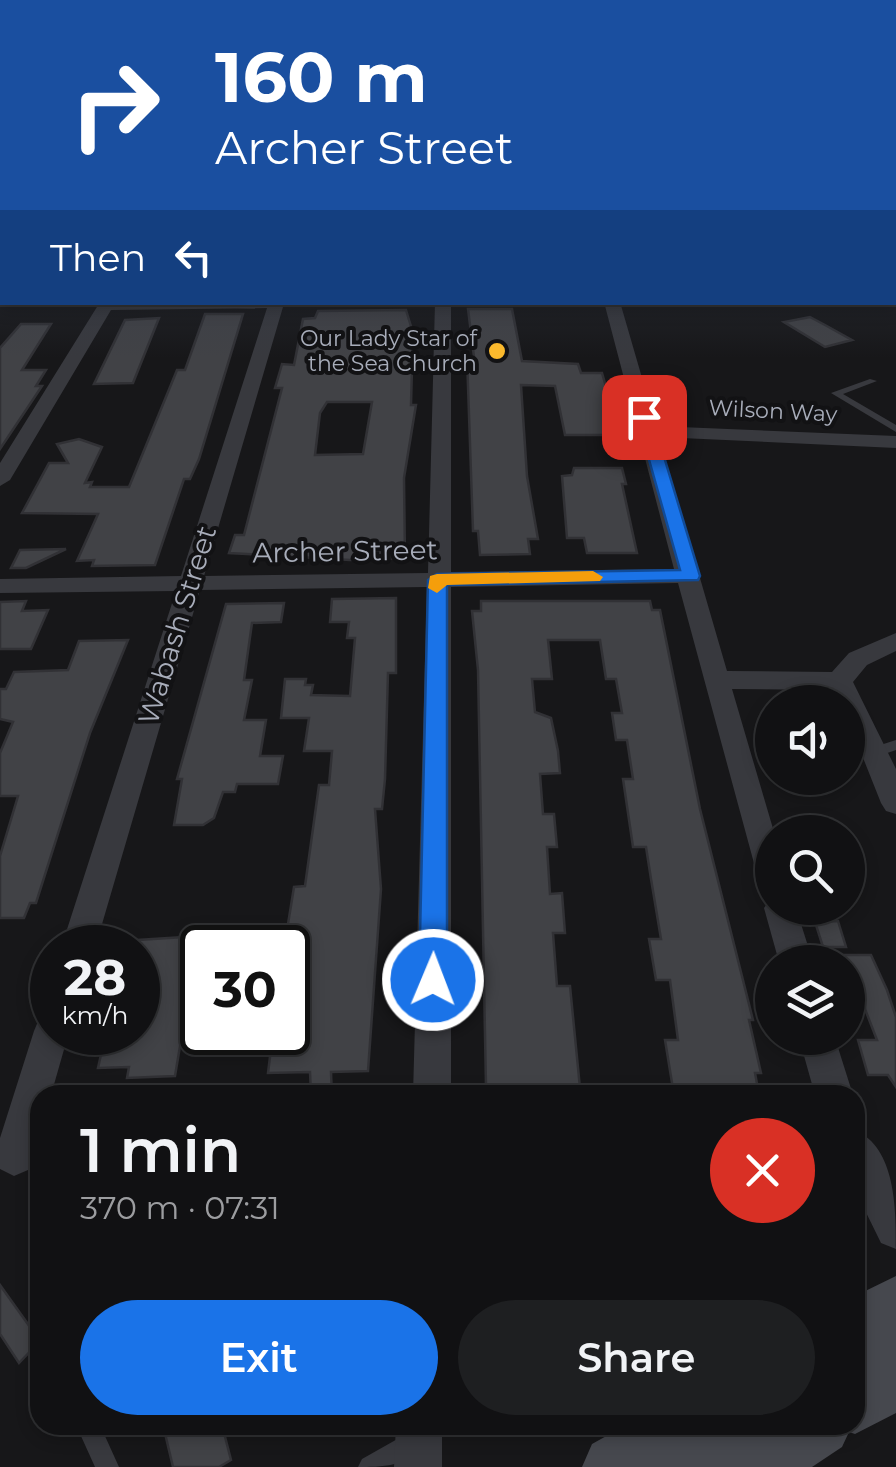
<!DOCTYPE html>
<meta charset="utf-8">
<style>
body{margin:0;font-family:Montserrat,sans-serif;background:#1e1f21;color:#f1f3f6;height:100vh;display:flex;flex-direction:column;font-size:38px;white-space:nowrap}
*{box-sizing:border-box;margin:0}
p{font-size:32px;color:#9c9da0}
.icon{flex:none;width:55px;height:55px;fill:none;stroke:currentColor;stroke-width:2;stroke-linecap:round;stroke-linejoin:round}
.map{position:relative;flex:1;overflow:hidden}
.sheet{position:absolute;left:30px;top:1085px;width:835px;height:350px;display:flex;flex-direction:column;background:#111113;border-radius:30px;box-shadow:0 5px 15px #0003,0 0 0 2px #303133}
.sheet>*{flex:none}
.guide{position:absolute;left:0px;top:0px;width:898px;height:305px;box-shadow:0 5px 15px #0003,0 0 0 2px #303133;background:#1a4fa0;color:#fff;overflow:hidden}
.fabs{position:absolute;left:755px;top:685px;display:grid;gap:20px}
.fabs a{display:grid;place-items:center;width:110px;height:110px;border-radius:50%;background:#111113;box-shadow:0 5px 15px #0003,0 0 0 2px #303133;font-size:50px}
.speed{position:absolute;left:30px;top:925px;display:flex;gap:20px;font-size:50px;font-weight:700;text-align:center}
.speed>*{display:grid;place-content:center;width:130px;height:130px;border-radius:50%;background:#111113;box-shadow:0 5px 15px #0003,0 0 0 2px #303133;line-height:1}
.speed small{font-size:25px;font-weight:400}
.speed .limit{border:5px solid #111;border-radius:15px;background:#fff;color:#111}
.pin{position:absolute;display:grid;place-items:center;width:85px;height:85px;color:#fff;margin:-42px;border-radius:20px;box-shadow:0 5px 15px #0006}
.me{position:absolute;width:110px;margin:-55px;rotate:1deg;stroke-linejoin:round;filter:drop-shadow(0 0 8px #0008)}
.turn{display:flex;align-items:center;gap:35px;height:210px;padding:0 50px;font-size:45px}
.turn .icon{width:130px;height:130px;stroke-width:2.5}
.turn b{display:block;font-size:70px;line-height:85px}
.then{display:flex;align-items:center;height:95px;padding:0 50px;background:#0003;gap:20px;font-size:38px}
.round{display:grid;place-items:center;flex:none;width:105px;height:105px;border-radius:52px;background:#1e1f21}
.overview{display:flex;align-items:center;justify-content:space-between;height:170px;padding:0 50px}
h1{font-size:60px;font-weight:600;line-height:75px}
.button{display:flex;gap:20px;margin-top:auto;padding:20px 50px}
.button a{flex:1;height:115px;border-radius:60px;background:#1a73e8;color:#fff;font-size:40px;font-weight:600;line-height:115px;text-align:center}
.button a+a{background:#1e1f21;color:#f1f3f6}
.map>svg:first-child{display:block}
.building{fill:#414246;stroke:#313135;stroke-width:2.5;fill-rule:evenodd}
.lines{fill:none;stroke-linecap:round;stroke-linejoin:round}
.lane{fill:#38393e;fill-rule:evenodd}
.street{fill:#38393e;fill-rule:evenodd}
.secondary{fill:#46484e;fill-rule:evenodd}
.route{fill:#1a73e8;stroke:#114b97;stroke-width:2.5}
.slow{fill:#f59e0b}
.poi-dot{fill:#fbb92d;stroke:#121214;stroke-width:4}
.labels{text-anchor:middle;dominant-baseline:central;stroke-width:8;stroke-linejoin:round;paint-order:stroke}
.far-poi-label{font-size:22px;fill:#a8adba;stroke:#121214;text-anchor:end}
.far-street-label{font-size:22px;fill:#a8adba;stroke:#121214}
.street-label{font-size:28px;fill:#a8adba;stroke:#121214}
</style>
<div class="map">
<svg width="896" height="1467" viewBox="0 0 896 1467">
<rect width="100%" height="100%" fill="#171719"/>
<!-- building -->
<path class="building" d="M468 309H512L522 361 578 364 581 373H602L609 397 614 435H565L555 386 521 385 527 476 538 539H528L530 554 480 555 478 531H473L467 357H474Z
M406 310 413 333 411 405H416L404 478 405 558 350 560 229 553 235 535H244L282 388H275L280 371 282 364 294 365 303 319 315 318 318 311ZM327 402H372L363 454 315 455 320 413Z
M205 314H243L199 459 190 479H184L155 565 92 566 94 560 77 561 98 514 22 513 49 463H68L57 444 79 439 102 447 85 483 92 482 90 487H129L177 370H185Z
M810 317 825 325 852 340 825 347 784 322Z
M159 318 133 383 94 384 125 320Z
M21 324H51L22 370H46L36 386H42L0 449V348Z
M574 468H622L626 484H622L637 553H587L584 538H567L562 476 572 475Z
M66 549 26 568H11L20 550Z
M396 598V673H388L385 779 382 809H375L381 889 368 1071 331 1072 332 1095H311L310 1072 268 1073 273 1032H288L287 930 294 887 305 886 319 785H329L332 751H304L309 718H281L285 679H306L305 685H313L311 695 350 696 355 638H347L349 622H330L332 599Z
M26 601 22 611 48 610 31 649H0V602Z
M481 601H650L652 610H660L700 809 753 1020H749L761 1073H755L758 1089H673L665 1040H678L670 980H656L649 939H661L651 879 646 847H633L623 779H633L627 740H616L612 713H622L616 679H606L600 640H548L552 679H532L535 712 551 718 558 751 560 773 540 774 543 814H554L557 847H547L550 894 562 893 565 933H553L557 986H570L580 1088 486 1087 478 670 472 611H481Z
M284 603 281 622 252 623 244 680H252L244 720H266L260 756H283L278 784H237L235 792H223L214 818 203 825H174L182 779H177L226 604Z
M128 640 90 733 36 903H30L24 918H0V856L18 796H0V753L13 722 0 719V689H6L14 672 68 670 79 641Z
M838 921 846 947H823L815 922Z
M184 937H202V981H191L175 1076 127 1078 129 1067 98 1068 106 1032H138V940Z
M844 955H871L887 990 896 1017V1087L888 1075H868L858 1040H877Z
M0 1285 40 1341 19 1363 0 1334Z
M163 1425H222L231 1460 219 1467H173Z"/>
<g class="lines">
<!-- lane -->
<path class="lane" d="M0 164H2V168H0Z
M895 164H896V168H895Z
M0 204H2V208H0Z
M895 294H896V298H895Z
M870 379 877 381 843 394 896 425V432L831 393Z
M896 740V750L873 758 866 753 868 749Z
M76 1425H100L119 1467H95Z
M408 1433 416 1437 420 1445C410 1467 380 1467 358 1467L362 1459Z"/>
<!-- street -->
<path class="street" d="M100 302H346L339 307H283L204 576 428 573 435 302H451V572L674 569 604 302H620L656 426 896 436V448L659 437 727 671 832 672 849 653 896 633V651L867 665 853 682 896 769V814L886 811 881 803 848 720V702H839L831 690 732 689 774 832 772 893 761 889 678 583 451 587V1095H413L427 587 200 590 95 948H61L176 591 0 593V579L181 576 267 308 111 310 10 480 0 486V463Z
M772 897V908H796L813 962H779L764 908Z
M52 1014V1032H69L51 1095H40C40 1123 38 1144 28 1170L14 1176 0 1169V1138L34 1031 39 1019Z
M799 1038H835L853 1095H815Z
M855 1130C896 1148 896 1209 896 1249L881 1243 855 1190Z
M396 1425H442V1467H394Z"/>
<!-- secondary -->
<path class="secondary" d="M895 153H896V161H895Z
M896 1276V1413L855 1434 849 1432 842 1447 812 1467H582L592 1444 626 1425H855V1296Z"/>
</g>
<!-- sky -->
<linearGradient id="sky" x2="0" y2="1"><stop stop-color="#0d0d0e"/><stop offset="0.43" stop-color="#363c49"/><stop offset="1" stop-color="#363c49" stop-opacity="0"/></linearGradient>
<rect width="896" height="358" fill="url(#sky)"/>
<!-- route -->
<path class="route" d="M644 413 652 417 700 576 698 580 447 585V980L443 989 433 992 423 989 419 980 428 580 437 574 680 570 637 417Z"/>
<!-- slow -->
<path class="slow" d="M593 571 603 577 600 581 447 585 437 593 428 588 430 576 437 574Z"/>
<!-- markers -->
<circle class="poi-dot" cx="497" cy="351" r="10"/>
<g class="labels">
<!-- far-poi labels -->
<g class="far-poi-label">
<text x="477" y="338">Our Lady Star of<tspan x="477" dy="25">the Sea Church</tspan></text>
</g>
<!-- far-street labels -->
<g class="far-street-label">
<text transform="translate(773 411) rotate(3)">Wilson Way</text>
</g>
<!-- street labels -->
<g class="street-label">
<text transform="translate(345 551) rotate(-1)">Archer Street</text>
<text transform="translate(177 625) rotate(-73)">Wabash Street</text>
</g>
</g>
</svg>
<div class="fabs">
<a><svg class="icon" aria-label="sound" viewBox="0 0 24 24"><path d="M4 9h4l5-4v14l-5-4H4zM17 9q2 3 0 6"/></svg></a>
<a><svg class="icon" aria-label="search" viewBox="0 0 24 24"><circle cx="10" cy="10" r="6"/><path d="M15 15l6 6"/></svg></a>
<a><svg class="icon" aria-label="layers" viewBox="0 0 24 24"><path d="M12 4l9 5-9 5-9-5zM3 14l9 5 9-5"/></svg></a>
</div>
<div class="speed"><div>28<small>km/h</small></div><div class="limit">30</div></div>
<div class="pin" style="left:644px;top:417px;background:#d93025"><svg class="icon" aria-label="arrive" viewBox="0 0 24 24"><path d="M6 21V4h12l-3 4 3 4H6"/></svg></div>
<svg class="me" style="left:433px;top:980px" viewBox="-20 -20 40 40"><circle r="17" fill="#1a73e8" stroke="#fff" stroke-width="3"/><path d="M0-11L8 9 0 5-8 9z" fill="#fff"/></svg>
<div class="guide">
<div class="turn"><svg class="icon" aria-label="right" viewBox="0 0 24 24"><path d="M7 20v-9h11M14 6l5 5-5 5"/></svg><div><b>160 m</b>Archer Street</div></div>
<div class="then">Then<svg class="icon" aria-label="left" viewBox="0 0 24 24"><path d="M17 20v-9H6M10 6l-5 5 5 5"/></svg></div>
</div>
<section class="sheet">
<div class="overview"><div><h1>1 min</h1><p>370 m · 07:31</p></div><a class="round" style="background:#d93025;color:#fff"><svg class="icon" aria-label="close" viewBox="0 0 24 24"><path d="M6 6l12 12M18 6L6 18"/></svg></a></div>
<div class="button"><a>Exit</a><a>Share</a></div>
</section>
</div>
